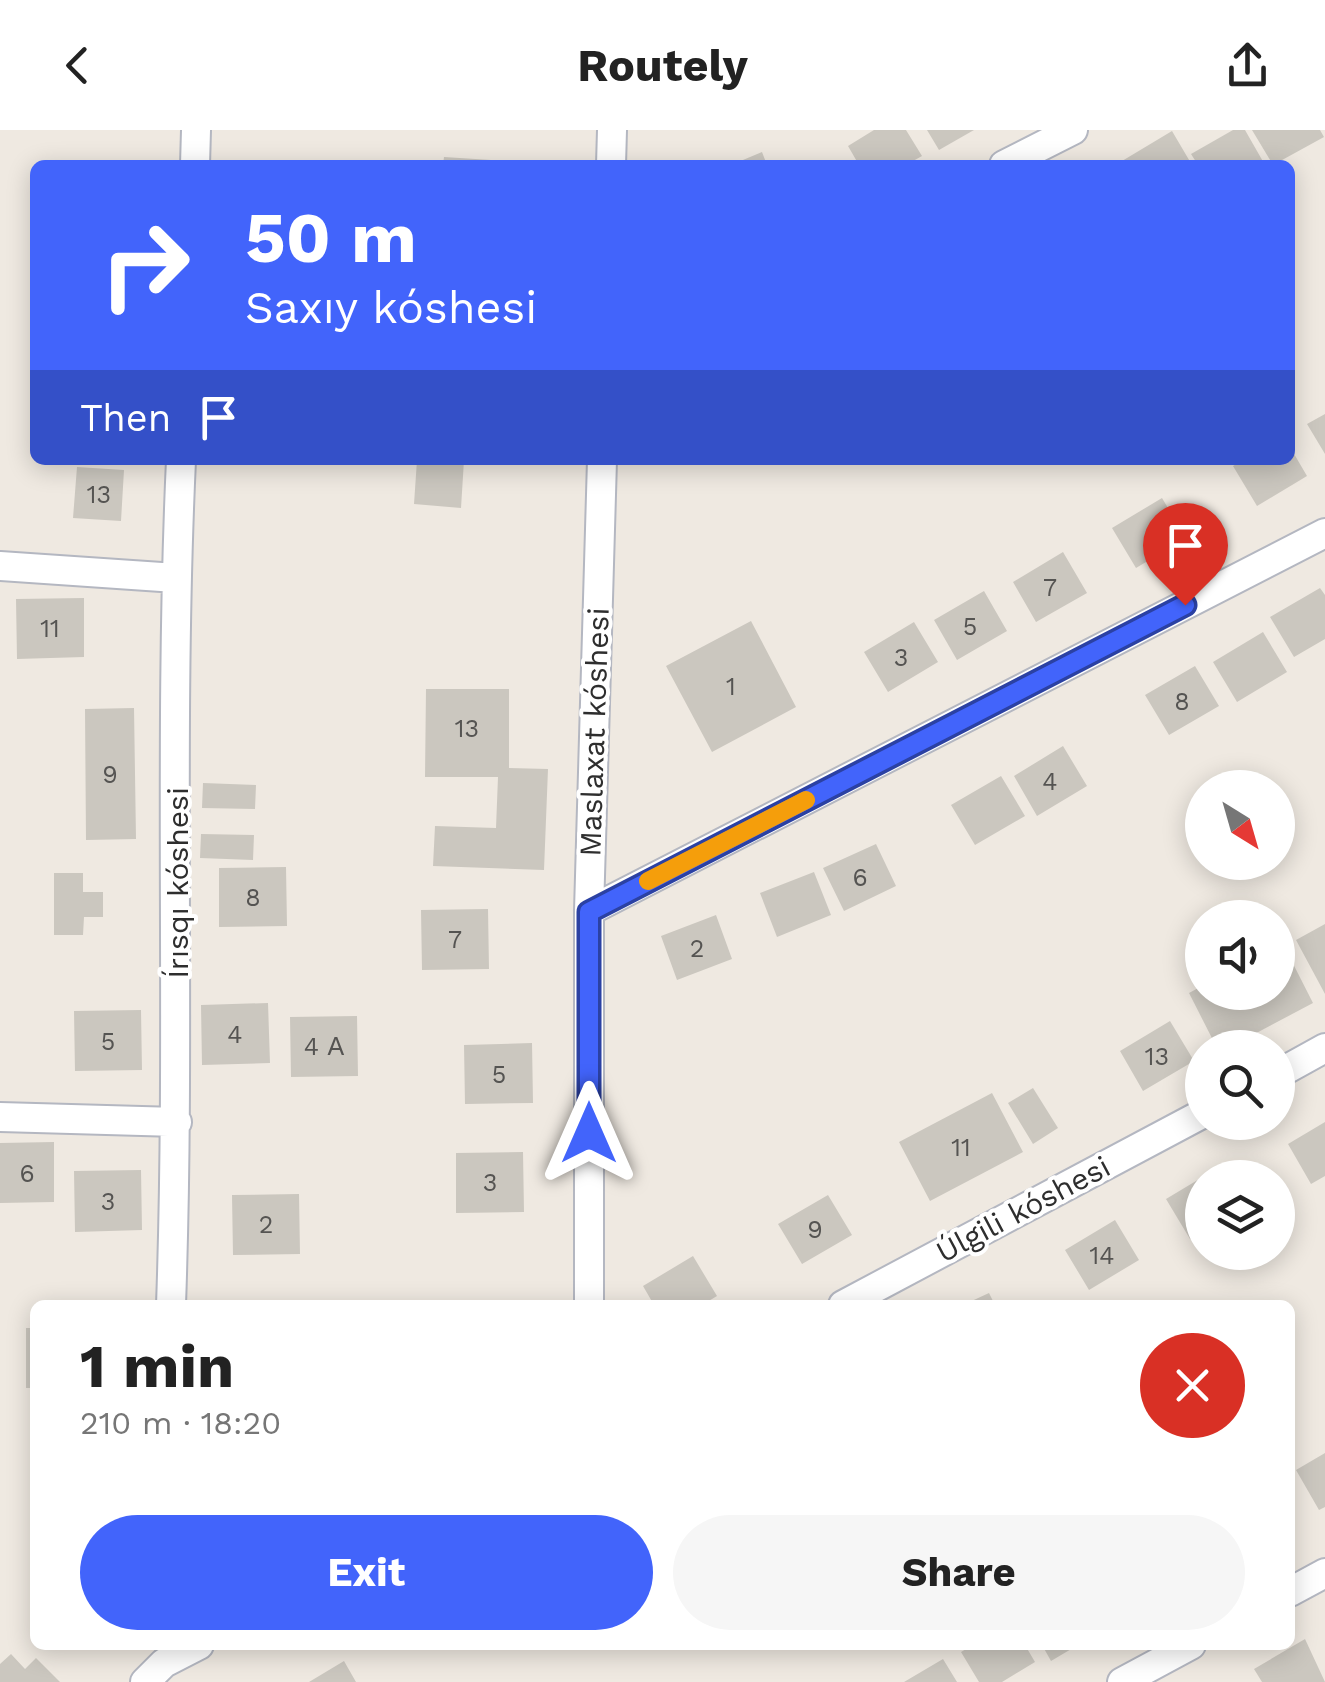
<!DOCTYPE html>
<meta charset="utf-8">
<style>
body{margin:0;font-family:"Work Sans",sans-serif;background:#f6f6f6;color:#222;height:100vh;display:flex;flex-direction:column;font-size:38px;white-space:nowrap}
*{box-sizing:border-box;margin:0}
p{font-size:32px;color:#767676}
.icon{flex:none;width:55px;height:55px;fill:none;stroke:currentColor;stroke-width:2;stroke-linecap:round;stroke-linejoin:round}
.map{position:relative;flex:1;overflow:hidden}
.panel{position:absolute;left:30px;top:1170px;width:1265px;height:350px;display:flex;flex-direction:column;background:#fff;border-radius:15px;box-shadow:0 5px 25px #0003}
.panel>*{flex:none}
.top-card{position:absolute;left:30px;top:30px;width:1265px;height:305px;border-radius:15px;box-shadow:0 5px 25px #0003;background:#4264fb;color:#fff;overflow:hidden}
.needle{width:65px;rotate:143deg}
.buttons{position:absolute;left:1185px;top:640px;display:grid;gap:20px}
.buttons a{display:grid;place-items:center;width:110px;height:110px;border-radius:50%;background:#fff;box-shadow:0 5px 25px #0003;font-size:50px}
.pin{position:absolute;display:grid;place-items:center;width:85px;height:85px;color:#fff;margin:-102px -42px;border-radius:50% 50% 50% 0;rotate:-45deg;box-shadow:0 0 10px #0007}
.pin .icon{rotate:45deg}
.me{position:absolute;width:110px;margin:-55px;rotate:0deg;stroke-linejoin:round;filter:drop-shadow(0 0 8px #0008)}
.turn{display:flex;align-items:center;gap:35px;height:210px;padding:0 50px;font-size:45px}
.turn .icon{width:130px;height:130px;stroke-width:2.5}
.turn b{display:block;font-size:70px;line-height:85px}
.then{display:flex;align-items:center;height:95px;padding:0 50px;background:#0003;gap:20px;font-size:38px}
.round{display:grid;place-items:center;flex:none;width:105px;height:105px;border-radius:52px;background:#f6f6f6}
.head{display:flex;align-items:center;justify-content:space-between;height:170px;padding:0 50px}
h1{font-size:60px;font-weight:700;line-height:75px}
.cta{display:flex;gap:20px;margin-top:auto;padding:20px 50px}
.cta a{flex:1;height:115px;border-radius:60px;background:#4264fb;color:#fff;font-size:40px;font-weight:700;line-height:115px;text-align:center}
.cta a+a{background:#f6f6f6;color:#222}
header{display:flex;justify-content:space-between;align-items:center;height:130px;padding:0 50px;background:#fff;font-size:45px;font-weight:700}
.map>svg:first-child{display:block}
.building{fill:#cbc7bf}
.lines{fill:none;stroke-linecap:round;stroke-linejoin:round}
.minor-casing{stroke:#b4b7c1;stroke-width:32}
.minor{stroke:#fff;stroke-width:28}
.route-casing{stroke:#2b41a3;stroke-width:25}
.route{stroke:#4264fb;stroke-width:18}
.slow{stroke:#f59e0b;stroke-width:18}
.labels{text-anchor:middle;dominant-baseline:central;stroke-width:8;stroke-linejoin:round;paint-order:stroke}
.number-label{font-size:25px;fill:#555452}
.street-label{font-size:30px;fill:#2e2e2e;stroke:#fff}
</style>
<header><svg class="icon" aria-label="back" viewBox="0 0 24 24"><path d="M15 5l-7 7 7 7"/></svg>Routely<svg class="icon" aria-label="share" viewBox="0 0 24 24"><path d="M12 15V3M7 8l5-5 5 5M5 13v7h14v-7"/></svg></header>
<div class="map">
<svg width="1325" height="1552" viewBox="0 0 1325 1552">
<rect width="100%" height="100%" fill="#efe9e1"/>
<!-- building -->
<path class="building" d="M874 0H906L922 26 906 35H859L848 16Z
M927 0H974L939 20Z
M1233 0H1245L1265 35H1198L1191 24Z
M1252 0H1320L1324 7 1273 35Z
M1172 1 1192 35H1124L1122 31Z
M762 22 767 35H731Z
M444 27 491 30V35H443Z
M1325 284V324L1307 294Z
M1290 317 1307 346 1257 376 1233 336 1243 330H1290Z
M417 330H464L461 378 414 374Z
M77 337 124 340 121 391 73 388Z
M1162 368 1186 408 1136 438 1112 398Z
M1063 422 1087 463 1036 492 1013 452Z
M1320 458 1325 465V509L1294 527 1270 487Z
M984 461 1007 501 957 530 934 490Z
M84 468V527L17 529 16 469Z
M751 491 796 577 712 622 666 536Z
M914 492 938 532 888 562 864 522Z
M1263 502 1287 542 1237 572 1213 532Z
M1195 536 1219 576 1169 605 1145 565Z
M426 559H509V638L548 639 544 740 433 736 435 696 496 698 498 647H425Z
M134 578 136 709 86 710 85 579Z
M1063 616 1087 656 1037 686 1014 646Z
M1001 646 1025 686 975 715 951 675Z
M203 653 256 655 255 679 202 678Z
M201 704 254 705 253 730 200 728Z
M876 714 896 756 844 781 823 738Z
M286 737 287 796 219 797V738Z
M814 742 831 785 777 807 760 763Z
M54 743H83V762H103V787H84L83 805H54Z
M488 779 489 839 422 840 421 780Z
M716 785 732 829 677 850 661 806Z
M1325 794V864L1296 810Z
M1283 814 1313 873 1228 918H1217L1189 863 1202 856V862H1278V817Z
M268 873 270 933 202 935 201 875Z
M141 880 142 940 75 941 74 881Z
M357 886 358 946 291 947 290 887Z
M1170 891 1194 931 1143 961 1120 921Z
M532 913 533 973 465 974 464 915Z
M1033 958 1058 998 1033 1014 1008 973Z
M992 963 1023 1022 930 1071 899 1012Z
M1325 992V1046L1311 1054 1288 1014Z
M54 1012V1072L0 1073V1013Z
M523 1022 524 1082 456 1083V1023Z
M1216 1039 1221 1048H1202V1101L1190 1109 1166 1069Z
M141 1040 142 1100 75 1102 74 1041Z
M299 1064 300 1124 233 1125 232 1065Z
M828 1065 852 1105 802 1134 778 1094Z
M1115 1090 1139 1130 1089 1160 1065 1120Z
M693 1126 717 1166 702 1175H654L643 1156Z
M989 1163 995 1175H963Z
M26 1198H35V1258H26Z
M1325 1323V1377L1319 1380 1296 1340Z
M1305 1509 1325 1552H1262L1254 1539Z
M973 1515H1025L1035 1532 1002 1552H979L961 1522Z
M1042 1515H1078L1051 1531Z
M11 1524 25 1539 36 1528 60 1552H0V1534Z
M943 1529 957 1552H904Z
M344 1531 356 1552H309Z"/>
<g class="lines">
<defs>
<path id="minor" d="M195 35 196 0
M611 35 612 0
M1004 35 1073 0
M0 436 176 448
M589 781 1325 403
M1278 944 1325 918
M0 987 177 992
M171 1175C181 893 168 611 181 330
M589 1175V781L602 330
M843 1175 1202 984
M1290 1462 1325 1443
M145 1552 164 1533 199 1515
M1122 1552 1191 1515"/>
</defs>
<!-- minor casing -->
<use href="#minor" class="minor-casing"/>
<!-- minor -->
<use href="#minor" class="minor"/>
</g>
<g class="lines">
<defs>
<path id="route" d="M589 1003V782L1185 475"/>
</defs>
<!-- route casing -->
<use href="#route" class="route-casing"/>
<!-- route -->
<use href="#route" class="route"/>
<!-- slow -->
<path class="slow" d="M648 751 806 670"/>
</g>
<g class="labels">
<!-- number labels -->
<g class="number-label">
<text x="99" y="364">13</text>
<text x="1050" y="457">7</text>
<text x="970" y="496">5</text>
<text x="50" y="498">11</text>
<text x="901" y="527">3</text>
<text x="731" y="556">1</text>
<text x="1182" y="571">8</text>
<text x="467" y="598">13</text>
<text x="110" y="644">9</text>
<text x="1050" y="651">4</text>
<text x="860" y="747">6</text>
<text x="253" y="767">8</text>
<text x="455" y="809">7</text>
<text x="697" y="818">2</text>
<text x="235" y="904">4</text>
<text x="108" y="911">5</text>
<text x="324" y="916">4 А</text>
<text x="1157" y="926">13</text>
<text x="499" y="944">5</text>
<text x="961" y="1017">11</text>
<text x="27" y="1043">6</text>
<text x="490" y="1052">3</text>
<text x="108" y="1071">3</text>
<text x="266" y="1094">2</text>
<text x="815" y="1099">9</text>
<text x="1102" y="1125">14</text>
</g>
<!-- street labels -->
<g class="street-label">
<text transform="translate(594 602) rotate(-88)">Maslaxat kóshesi</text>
<text transform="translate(177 753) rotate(-90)">Írısqı kóshesi</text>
<text transform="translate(1023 1079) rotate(-28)">Úlgili kóshesi</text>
</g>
</g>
</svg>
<div class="buttons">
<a><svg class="needle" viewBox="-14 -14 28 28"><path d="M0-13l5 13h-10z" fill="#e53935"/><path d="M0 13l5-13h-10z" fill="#767676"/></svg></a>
<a><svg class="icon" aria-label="sound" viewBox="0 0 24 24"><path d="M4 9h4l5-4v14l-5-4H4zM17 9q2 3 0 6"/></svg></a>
<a><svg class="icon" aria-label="search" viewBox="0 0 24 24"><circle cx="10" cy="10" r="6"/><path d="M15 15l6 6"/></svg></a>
<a><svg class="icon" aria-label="layers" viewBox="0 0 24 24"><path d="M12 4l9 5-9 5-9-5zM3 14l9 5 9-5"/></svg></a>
</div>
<div class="pin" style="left:1185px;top:475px;background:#d93025"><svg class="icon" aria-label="arrive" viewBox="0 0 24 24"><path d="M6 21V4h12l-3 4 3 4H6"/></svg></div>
<svg class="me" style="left:589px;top:1003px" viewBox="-20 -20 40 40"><path d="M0-17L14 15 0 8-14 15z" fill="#4264fb" stroke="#fff" stroke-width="4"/></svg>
<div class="top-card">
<div class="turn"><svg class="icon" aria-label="right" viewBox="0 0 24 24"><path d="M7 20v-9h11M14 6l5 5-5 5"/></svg><div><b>50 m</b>Saxıy kóshesi</div></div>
<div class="then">Then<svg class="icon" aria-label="arrive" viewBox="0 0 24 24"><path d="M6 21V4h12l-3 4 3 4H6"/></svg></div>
</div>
<section class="panel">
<div class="head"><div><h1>1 min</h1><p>210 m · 18:20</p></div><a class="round" style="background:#d93025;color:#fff"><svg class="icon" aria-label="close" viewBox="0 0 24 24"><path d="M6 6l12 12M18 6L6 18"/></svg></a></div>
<div class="cta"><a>Exit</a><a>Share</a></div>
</section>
</div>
